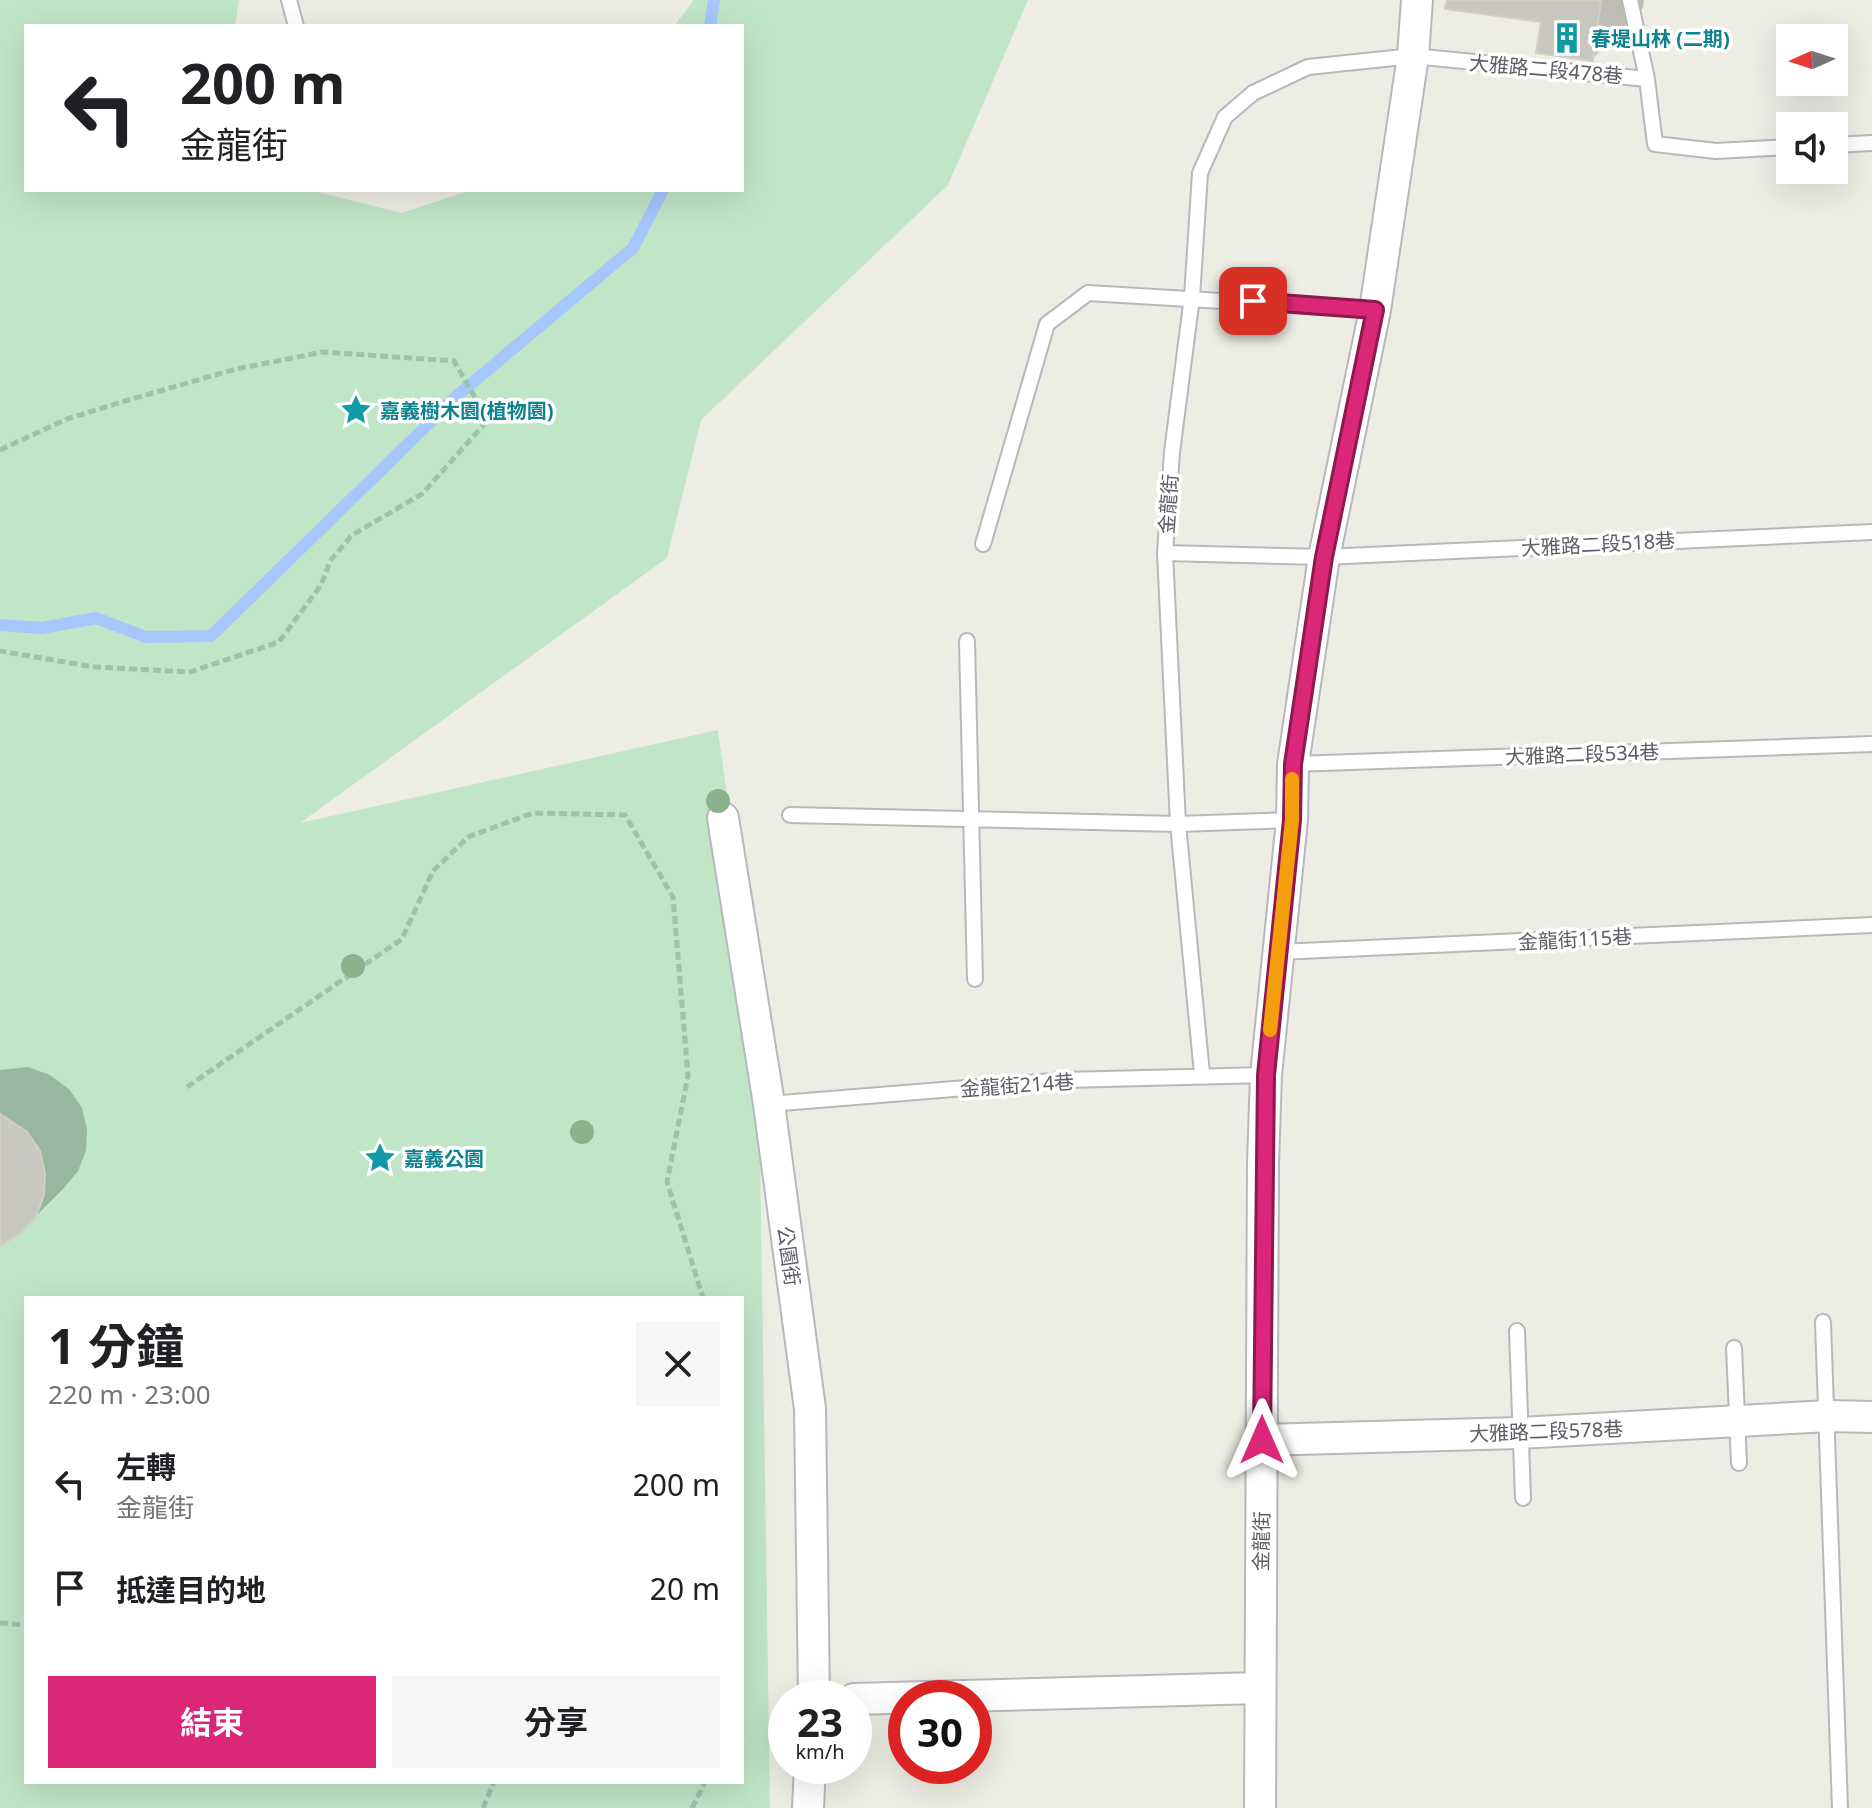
<!DOCTYPE html>
<html lang="zh-TW">
<meta charset="utf-8">
<style>
body{margin:0;font-family:"Noto Sans","Noto Sans TC",sans-serif;background:#f6f6f6;color:#202124;height:100vh;display:flex;flex-direction:column;font-size:30px;white-space:nowrap}
*{box-sizing:border-box;margin:0}
p{font-size:26px;color:#757577}
.icon{flex:none;width:44px;height:44px;fill:none;stroke:currentColor;stroke-width:2;stroke-linecap:round;stroke-linejoin:round}
.map{position:relative;flex:1;overflow:hidden}
.drawer{position:absolute;left:24px;top:1296px;width:720px;height:488px;display:flex;flex-direction:column;background:#fff;border-radius:0px;box-shadow:0 8px 32px #0002}
.drawer>*{flex:none}
.banner{position:absolute;left:24px;top:24px;width:720px;height:168px;border-radius:0px;box-shadow:0 8px 32px #0002;background:#fff;color:#202124;overflow:hidden}
.needle{width:52px;rotate:267deg}
.buttons{position:absolute;left:1776px;top:24px;display:grid;gap:16px}
.buttons a{display:grid;place-items:center;width:72px;height:72px;border-radius:0px;background:#fff;box-shadow:0 8px 32px #0002;font-size:40px}
.speed{position:absolute;left:768px;top:1680px;display:flex;gap:16px;font-size:40px;font-weight:700;text-align:center}
.speed>*{display:grid;place-content:center;width:104px;height:104px;border-radius:50%;background:#fff;box-shadow:0 8px 32px #0002;line-height:1}
.speed small{font-size:20px;font-weight:400}
.speed .limit{border:12px solid #d22;background:#fff;color:#111}
.pin{position:absolute;display:grid;place-items:center;width:68px;height:68px;color:#fff;margin:-34px;border-radius:16px;box-shadow:0 4px 12px #0006}
.me{position:absolute;width:88px;margin:-44px;rotate:0deg;stroke-linejoin:round;filter:drop-shadow(0 0 6px #0008)}
.turn{display:flex;align-items:center;gap:28px;height:168px;padding:0 24px;font-size:36px}
.turn .icon{width:104px;height:104px;stroke-width:2.5}
.turn b{display:block;font-size:56px;line-height:68px}
.round{display:grid;place-items:center;flex:none;width:84px;height:84px;border-radius:0px;background:#f6f6f6}
.head{display:flex;align-items:center;justify-content:space-between;height:136px;padding:0 24px}
h1{font-size:48px;font-weight:700;line-height:60px}
.action{display:flex;gap:16px;margin-top:auto;padding:16px 24px}
.action a{flex:1;height:92px;border-radius:0px;background:#db2777;color:#fff;font-size:32px;font-weight:700;line-height:92px;text-align:center}
.action a+a{background:#f6f6f6;color:#202124}
ul{padding:0;list-style:none}
li{display:flex;align-items:center;gap:24px;height:104px;padding:0 24px}
li div{flex:1}
li b{display:block;font-size:30px}
li em{font-style:normal}
.map>svg:first-child{display:block}
.green{fill:#c0e5c7;fill-rule:evenodd}
.shadow{fill:#0003}
.lines{fill:none;stroke-linecap:round;stroke-linejoin:round}
.stream{stroke:#a5c7fd;stroke-width:12}
.building{fill:#c9c8c0;stroke:#d2d0c2;stroke-width:2}
.service-casing{stroke:#b6b8bd;stroke-width:18}
.minor-casing{stroke:#b6b8bd;stroke-width:34}
.path{stroke:#98c4ac;stroke-width:5;stroke-dasharray:8 4;stroke-linecap:butt}
.service{stroke:#fff;stroke-width:14}
.minor{stroke:#fff;stroke-width:30}
.tree{fill:#89b28d}
.route-casing{stroke:#8e194d;stroke-width:20}
.route{stroke:#db2777;stroke-width:14}
.slow{stroke:#f59e0b;stroke-width:14}
.labels{text-anchor:middle;dominant-baseline:central;stroke-width:7;stroke-linejoin:round;paint-order:stroke}
.culture-label{font-size:20px;font-weight:bold;fill:#0d838f;stroke:#fff;text-anchor:start}
.street-label{font-size:20px;fill:#5c5e64;stroke:#fff}
</style>
<div class="map">
<svg width="1872" height="1808" viewBox="0 0 1872 1808">
<rect width="100%" height="100%" fill="#eeede4"/>
<!-- green -->
<path class="green" d="M0 0H239L235 26H26V190H309L402 213 471 190H742V26H674L694 0H1028L948 185 701 420 667 558 300 823 718 730 758 1019 770 1808H0ZM26 1298H742V1782H26Z"/>
<!-- shadow -->
<path class="shadow" d="M1449 0H1644L1643 8 1592 59 1543 20Z
M28 1067 50 1075 69 1089 82 1108 87 1129 86 1151 78 1171 64 1188 20 1232 0 1244V1070Z"/>
<g class="lines">
<!-- stream -->
<path class="stream" d="M710 26 714 0
M0 625 42 628 96 618 146 637 211 636 459 394 633 248 663 190"/>
</g>
<!-- building -->
<path class="building" d="M1447 0H1601L1593 61 1536 53 1541 22 1445 9Z
M0 1114 27 1132 40 1151 45 1173 44 1195 36 1216 21 1233 0 1246Z"/>
<g class="lines">
<defs>
<path id="service" d="M289 0 296 26
M1630 0 1647 79 1655 144 1716 151 1790 147
M1647 79 1413 56 1308 67 1253 93 1225 117 1200 173 1192 297 1172 452 1165 553 1324 557 1872 532
M1834 145 1872 143
M983 544 1047 324 1088 293 1375 310
M1165 553 1178 824 1202 1074
M967 641 975 979
M1293 764 1872 744
M790 815 1178 824 1292 820
M1279 952 1872 925
M769 1104 1064 1080 1266 1075
M1823 1322 1840 1808
M1517 1331 1523 1498
M1734 1348 1739 1463"/>
<path id="minor" d="M723 818 769 1104 810 1409 814 1698
M1262 1440 1519 1433 1829 1416 1872 1417
M854 1699 1259 1688
M808 1808 810 1766
M1260 1808 1263 1163 1266 1075 1292 820 1293 764 1324 557 1375 310 1413 56 1417 0"/>
</defs>
<!-- service casing -->
<use href="#service" class="service-casing"/>
<!-- minor casing -->
<use href="#minor" class="minor-casing"/>
<!-- path -->
<path class="path" d="M0 450 67 419 125 401 236 369 323 352 454 361 488 420 422 494 352 535 330 561 321 585 279 642 190 672 95 667 0 651
M187 1087 402 939 433 871 468 837 533 813 625 815 673 897 688 1076 667 1182 703 1298
M0 1623 26 1625
M483 1808 494 1782
M692 1808 705 1782"/>
<!-- service -->
<use href="#service" class="service"/>
<!-- minor -->
<use href="#minor" class="minor"/>
</g>
<!-- trees -->
<g class="tree">
<circle cx="718" cy="801" r="12"/>
<circle cx="353" cy="966" r="12"/>
<circle cx="582" cy="1132" r="12"/>
</g>
<g class="lines">
<defs>
<path id="route" d="M1253 301 1375 310 1324 557 1293 764 1292 820 1266 1075 1262 1440"/>
</defs>
<!-- route casing -->
<use href="#route" class="route-casing"/>
<!-- route -->
<use href="#route" class="route"/>
<!-- slow -->
<path class="slow" d="M1270 1030 1292 820V779"/>
</g>
<!-- icons -->
<defs>
<symbol id="building-bare" viewBox="-9 -9 18 18"><path d="M-4-6H4V6H1V3H-1V6H-4ZM-2.5-4.3h1.7v1.8h-1.7ZM.8-4.3h1.7v1.8H.8ZM-2.5-1h1.7V.8h-1.7ZM.8-1h1.7V.8H.8Z" fill="#0f9aa8" stroke="#fff" stroke-width="2.5" paint-order="stroke"/></symbol>
<symbol id="sight-bare" viewBox="-9 -9 18 18"><path d="M0-6L1.8-2.2L6-1.7L2.9 1.2L3.7 5.4L0 3.3L-3.7 5.4L-2.9 1.2L-6-1.7L-1.8-2.2Z" fill="#0f9aa8" stroke="#fff" stroke-width="2.5" paint-order="stroke"/></symbol>
</defs>
<g fill-rule="evenodd">
<use href="#building-bare" x="1545" y="16" width="44" height="44"/>
<use href="#sight-bare" x="334" y="388" width="44" height="44"/>
<use href="#sight-bare" x="358" y="1136" width="44" height="44"/>
</g>
<g class="labels">
<!-- culture labels -->
<g class="culture-label">
<text x="1591" y="38">春堤山林 (二期)</text>
<text x="380" y="410">嘉義樹木園(植物園)</text>
<text x="404" y="1158">嘉義公園</text>
</g>
<!-- street labels -->
<g class="street-label">
<text transform="translate(1546 69) rotate(5)">大雅路二段478巷</text>
<text transform="translate(1168 504) rotate(-86)">金龍街</text>
<text transform="translate(1598 544) rotate(-3)">大雅路二段518巷</text>
<text transform="translate(1582 754) rotate(-2)">大雅路二段534巷</text>
<text transform="translate(1575 939) rotate(-3)">金龍街115巷</text>
<text transform="translate(1017 1085) rotate(-4)">金龍街214巷</text>
<text transform="translate(789 1256) rotate(82)">公園街</text>
<text transform="translate(1546 1431) rotate(-2)">大雅路二段578巷</text>
<text transform="translate(1261 1541) rotate(-89)">金龍街</text>
</g>
</g>
</svg>
<div class="buttons">
<a><svg class="needle" viewBox="-14 -14 28 28"><path d="M0-13l5 13h-10z" fill="#e53935"/><path d="M0 13l5-13h-10z" fill="#757577"/></svg></a>
<a><svg class="icon" aria-label="sound" viewBox="0 0 24 24"><path d="M4 9h4l5-4v14l-5-4H4zM17 9q2 3 0 6"/></svg></a>
</div>
<div class="speed"><div>23<small>km/h</small></div><div class="limit">30</div></div>
<div class="pin" style="left:1253px;top:301px;background:#d93025"><svg class="icon" aria-label="arrive" viewBox="0 0 24 24"><path d="M6 21V4h12l-3 4 3 4H6"/></svg></div>
<svg class="me" style="left:1262px;top:1440px" viewBox="-20 -20 40 40"><path d="M0-17L14 15 0 8-14 15z" fill="#db2777" stroke="#fff" stroke-width="4"/></svg>
<div class="banner">
<div class="turn"><svg class="icon" aria-label="left" viewBox="0 0 24 24"><path d="M17 20v-9H6M10 6l-5 5 5 5"/></svg><div><b>200 m</b>金龍街</div></div>
</div>
<section class="drawer">
<div class="head"><div><h1>1 分鐘</h1><p>220 m · 23:00</p></div><a class="round"><svg class="icon" aria-label="close" viewBox="0 0 24 24"><path d="M6 6l12 12M18 6L6 18"/></svg></a></div>
<ul>
<li><svg class="icon" aria-label="left" viewBox="0 0 24 24"><path d="M17 20v-9H6M10 6l-5 5 5 5"/></svg><div><b>左轉</b><p>金龍街</p></div><em>200 m</em></li>
<li><svg class="icon" aria-label="arrive" viewBox="0 0 24 24"><path d="M6 21V4h12l-3 4 3 4H6"/></svg><div><b>抵達目的地</b></div><em>20 m</em></li>
</ul>
<div class="action"><a>結束</a><a>分享</a></div>
</section>
</div>
